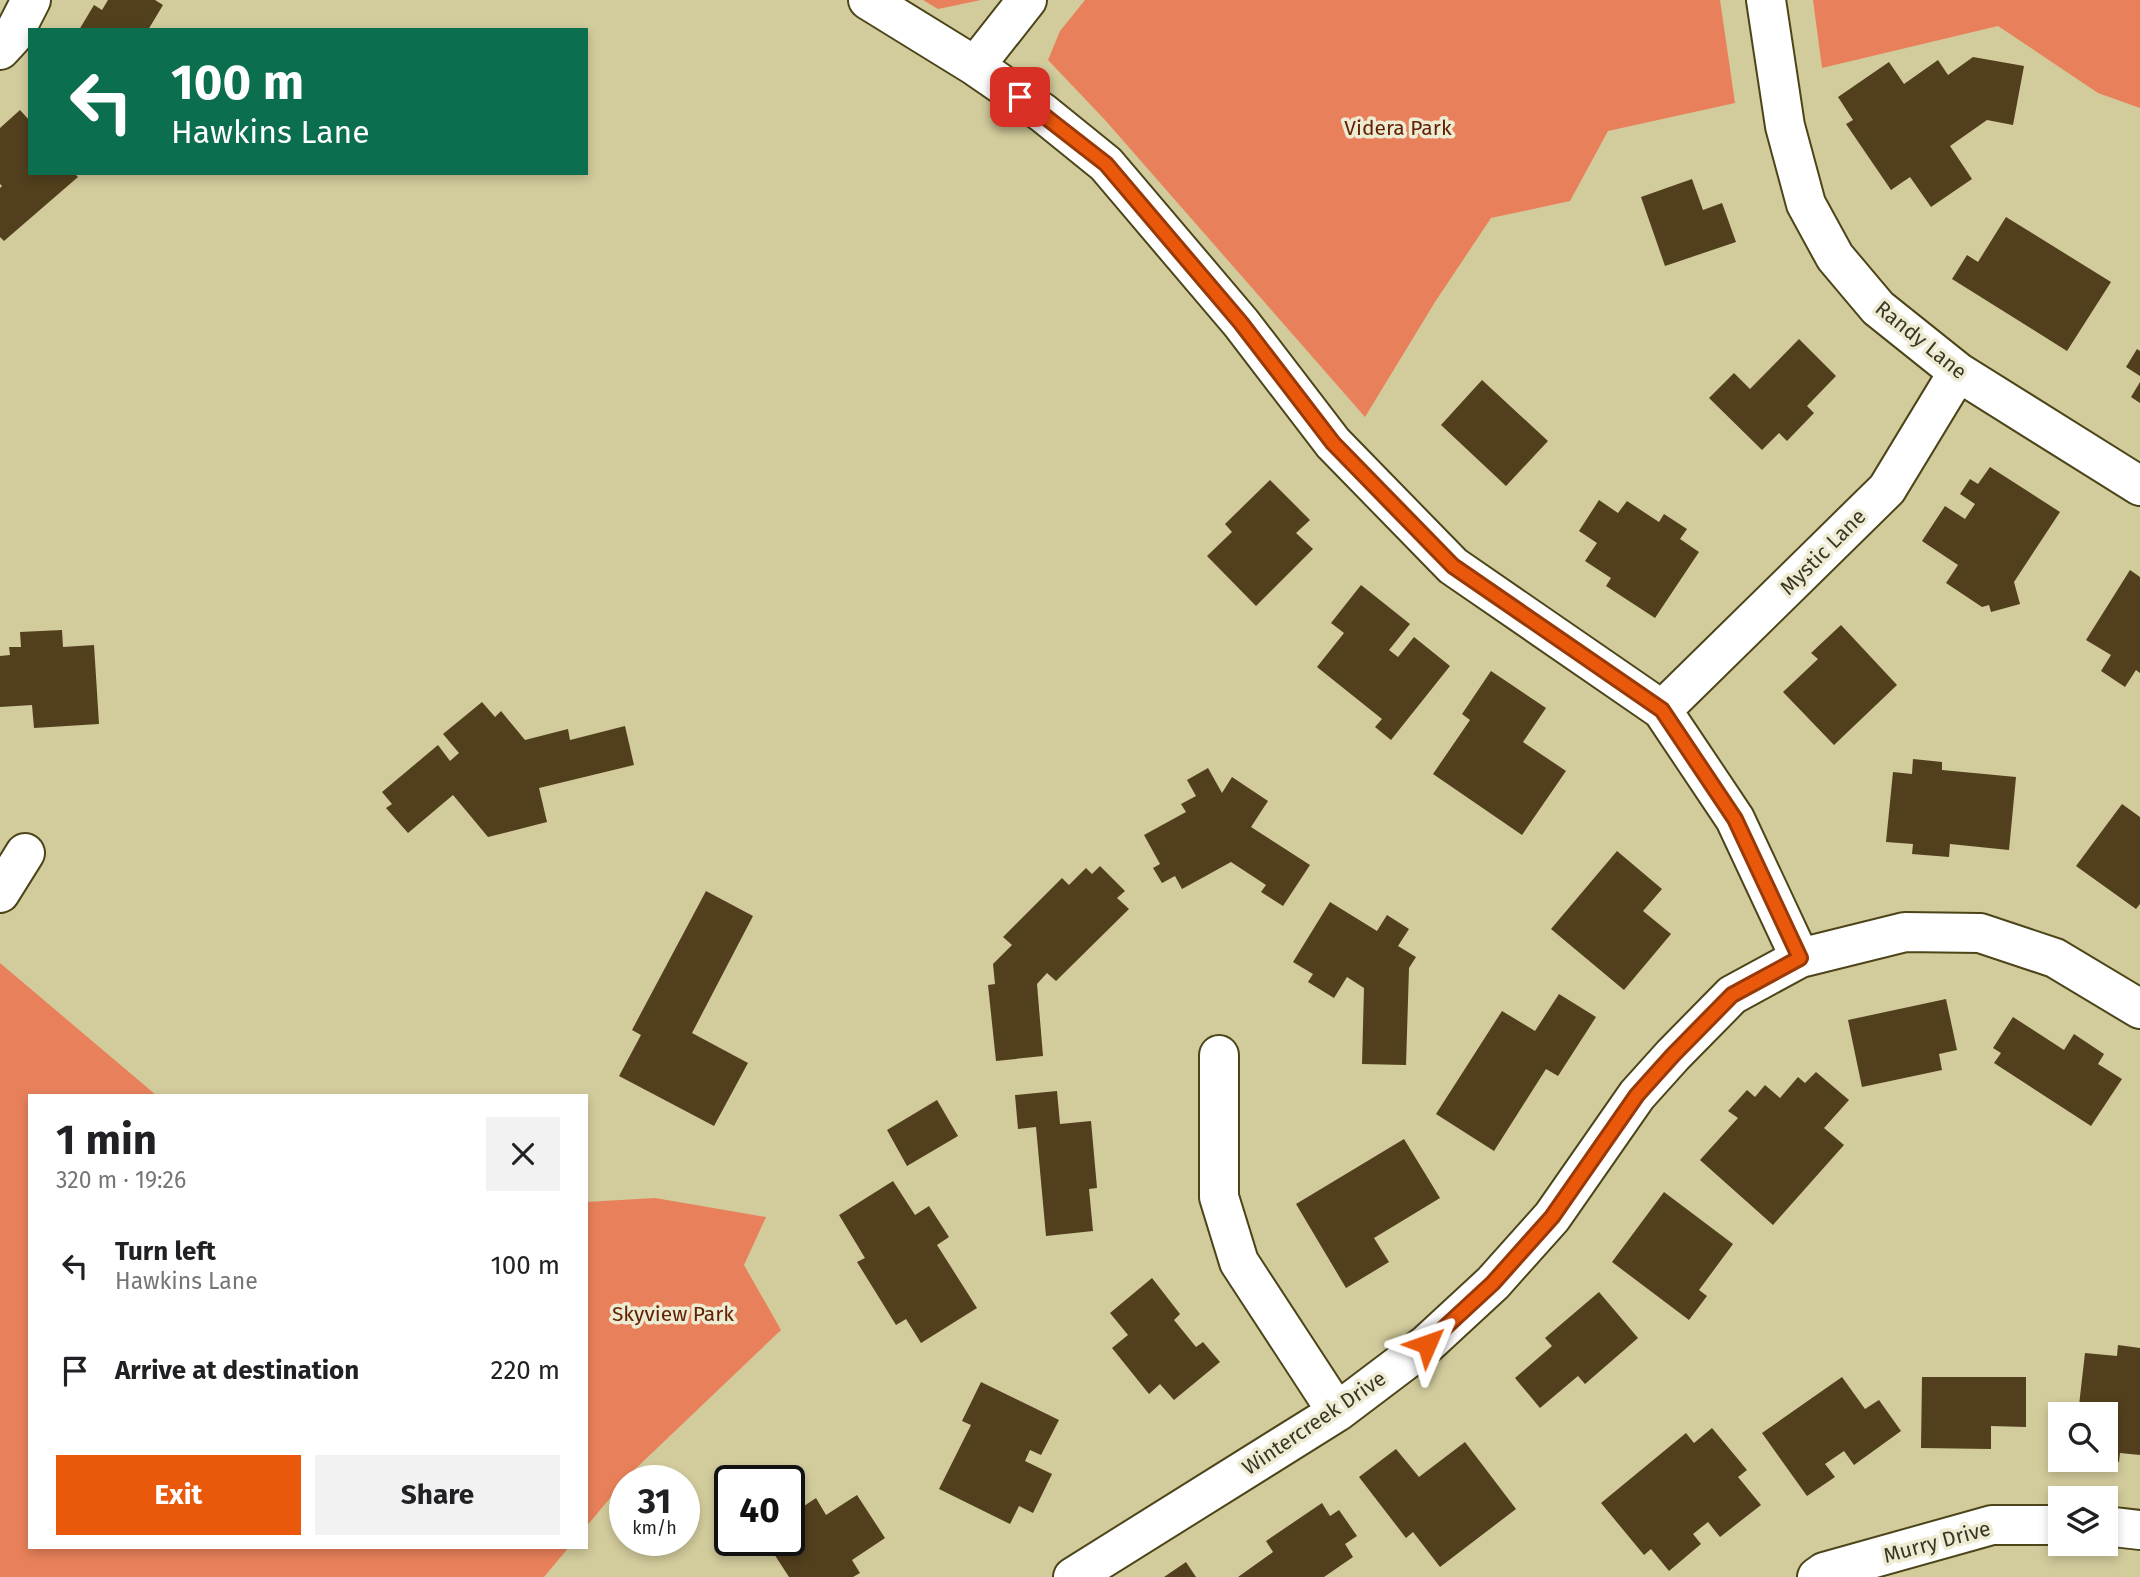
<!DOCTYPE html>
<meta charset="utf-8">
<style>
body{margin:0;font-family:"Fira Sans",sans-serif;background:#f2f2f2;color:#202124;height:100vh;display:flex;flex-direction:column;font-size:26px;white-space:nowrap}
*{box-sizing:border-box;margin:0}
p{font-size:23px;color:#757577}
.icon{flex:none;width:38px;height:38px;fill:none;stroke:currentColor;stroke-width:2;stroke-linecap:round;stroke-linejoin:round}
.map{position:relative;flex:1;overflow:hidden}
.drawer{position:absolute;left:28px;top:1094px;width:560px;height:455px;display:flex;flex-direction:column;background:#fff;border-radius:0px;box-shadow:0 4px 10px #0003}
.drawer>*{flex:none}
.guide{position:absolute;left:28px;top:28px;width:560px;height:147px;border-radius:0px;box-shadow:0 4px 10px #0003;background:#0b6e4f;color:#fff;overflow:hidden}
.controls{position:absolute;left:2048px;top:1402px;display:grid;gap:14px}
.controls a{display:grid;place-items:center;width:70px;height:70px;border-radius:0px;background:#fff;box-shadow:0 4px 10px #0003;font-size:35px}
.speed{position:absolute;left:609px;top:1465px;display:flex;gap:14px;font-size:35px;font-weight:700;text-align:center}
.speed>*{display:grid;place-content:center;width:91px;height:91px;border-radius:50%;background:#fff;box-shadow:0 4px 10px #0003;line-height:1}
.speed small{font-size:18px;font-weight:400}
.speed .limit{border:4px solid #111;border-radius:10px;background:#fff;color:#111}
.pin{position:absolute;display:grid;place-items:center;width:60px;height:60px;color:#fff;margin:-30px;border-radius:14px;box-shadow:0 4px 10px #0006}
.me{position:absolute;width:77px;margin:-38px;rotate:47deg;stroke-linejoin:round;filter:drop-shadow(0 0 5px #0008)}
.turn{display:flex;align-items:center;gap:24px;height:147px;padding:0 28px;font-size:32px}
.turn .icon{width:91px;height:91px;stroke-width:2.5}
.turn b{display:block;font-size:49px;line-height:60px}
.round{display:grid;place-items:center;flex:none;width:74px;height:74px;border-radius:0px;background:#f2f2f2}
.head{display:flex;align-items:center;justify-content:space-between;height:119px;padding:0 28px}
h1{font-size:42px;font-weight:700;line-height:52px}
.action{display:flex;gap:14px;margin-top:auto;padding:14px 28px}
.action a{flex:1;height:80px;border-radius:0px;background:#ea580c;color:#fff;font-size:28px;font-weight:700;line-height:80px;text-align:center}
.action a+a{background:#f2f2f2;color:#202124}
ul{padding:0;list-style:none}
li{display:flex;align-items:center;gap:21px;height:105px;padding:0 28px}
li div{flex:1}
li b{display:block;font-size:26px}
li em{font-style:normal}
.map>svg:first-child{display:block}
.green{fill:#e8815b}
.building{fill:#523f1d}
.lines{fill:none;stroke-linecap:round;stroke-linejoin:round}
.minor-casing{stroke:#4c4519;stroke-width:42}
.minor{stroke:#fff;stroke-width:38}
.route-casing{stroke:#983908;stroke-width:18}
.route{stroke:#ea580c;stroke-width:12}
.labels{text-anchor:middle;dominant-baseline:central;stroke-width:7;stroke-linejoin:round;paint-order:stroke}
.park-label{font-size:21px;fill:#622104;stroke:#eeebd3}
.street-label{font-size:21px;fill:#393623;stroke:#eeebd3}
</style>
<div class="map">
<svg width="2140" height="1577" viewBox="0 0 2140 1577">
<rect width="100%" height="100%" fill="#d2cb9c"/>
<!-- green -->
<path class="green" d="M923 0H981L938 9Z
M1085 0H1720L1735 103 1608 131 1570 201 1491 218 1435 302 1365 417 1105 120 1048 60 1060 31Z
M1813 0H2140V108L2098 93 1998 26 1822 68Z
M0 963 156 1095 30 1096V1547H569L544 1577H0Z
M655 1198 766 1217 744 1265 781 1330 630 1474 586 1527V1202Z"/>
<!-- building -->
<path class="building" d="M108 0H155L163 5 148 30H79L94 5 102 10Z
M1973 57 2024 66 2013 125 1987 120 1950 146 1972 179 1931 207 1910 177 1891 190 1846 124 1853 120 1838 97 1889 62 1904 84 1938 60 1948 75Z
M20 110 30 121V173H74L78 177 4 241 0 237V188L2 186 0 184V128Z
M1692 179 1703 210 1722 203 1736 242 1665 266 1641 197Z
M2006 217 2111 282 2067 351 1952 279 1967 255 1978 262Z
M1799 339 1836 376 1807 406 1814 413 1787 441 1779 433 1762 450 1709 398 1734 373 1750 389Z
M2137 349 2140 351V376L2126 367Z
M1482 380 1548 441 1506 486 1441 425Z
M2140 382V403L2131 397Z
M1990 467 2060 512 2014 582 2020 604 1991 612 1989 605 1982 607 1946 583 1958 565 1922 541 1945 506 1965 519 1975 504 1960 494 1970 479 1978 484Z
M1270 480 1310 520 1296 533 1313 549 1256 606 1207 556 1232 532 1225 524Z
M1599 500 1618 513 1627 501 1659 522 1664 514 1687 529 1680 539 1699 552 1655 618 1606 586 1611 578 1585 561 1597 543 1579 531Z
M2130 570 2140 577V673L2136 670 2125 687 2101 671 2111 655 2086 640Z
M1361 585 1410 624 1389 650 1398 657 1414 637 1450 666 1391 740 1375 727 1382 719 1317 667 1344 633 1331 623Z
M1841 625 1897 685 1834 745 1783 692 1818 659 1811 653Z
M62 630 63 647 94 645 99 724 34 728 32 705 0 707V656L10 655 9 647H21L20 632Z
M1491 671 1546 708 1523 742 1566 771 1522 835 1433 774 1470 720 1462 714Z
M482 702 495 717 501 711 525 740 568 729 570 740 625 726 634 765 539 788 547 822 488 837 453 795 408 833 386 808 392 804 382 792 438 745 450 761 459 753 443 734Z
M1913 759 1942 762V770L2016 777 2009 850 1950 844 1949 857 1912 854 1913 844 1886 842 1893 772 1912 774Z
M1208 768 1222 793 1232 777 1268 801 1251 827 1310 865 1283 906 1261 892 1266 885 1231 862 1182 889 1175 876 1162 883 1153 868 1160 864 1144 835 1186 812 1181 804 1196 796 1187 780Z
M2122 804 2140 817V904L2136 909 2076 866Z
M1617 851 1662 889 1643 911 1671 934 1624 990 1551 929Z
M1100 866 1125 891 1117 898 1129 909 1056 981 1047 973 1037 984 1043 1056 996 1061 988 985 995 984 993 964 1012 945 1003 937 1062 878 1069 885 1086 868 1092 874Z
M706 891 753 916 692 1033 748 1063 714 1126 619 1076 641 1035 632 1030Z
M1330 902 1377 931 1387 915 1409 929 1398 946 1416 957 1409 968 1406 1065 1362 1064 1364 988 1347 977 1334 998 1308 982 1313 974 1293 962Z
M1559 994 1596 1017 1558 1076 1546 1069 1494 1151 1436 1114 1502 1011 1535 1031Z
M1946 999 1957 1050 1939 1054 1942 1070 1862 1087 1848 1020Z
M2013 1017 2064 1050 2074 1034 2104 1054 2098 1064 2122 1079 2091 1126 1994 1063 2001 1053 1993 1048Z
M1816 1072 1849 1100 1824 1128 1844 1145 1773 1225 1700 1160 1738 1118 1728 1111 1747 1090 1755 1097 1765 1085 1780 1098 1798 1077 1805 1083Z
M1057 1091 1060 1124 1091 1121 1097 1188 1089 1189 1093 1231 1046 1236 1036 1127 1018 1129 1015 1095Z
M937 1100 958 1136 907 1166 887 1130Z
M1404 1139 1440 1198 1374 1238 1389 1262 1346 1288 1296 1204Z
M893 1181 915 1215 929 1206 949 1237 937 1245 977 1308 921 1343 906 1319 896 1325 857 1262 865 1258 839 1215Z
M1664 1192 1733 1244 1699 1290 1707 1296 1689 1320 1612 1262Z
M1152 1278 1180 1314 1174 1320 1196 1347 1203 1342 1220 1362 1174 1400 1160 1384 1149 1394 1112 1348 1128 1335 1110 1313Z
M1599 1292 1638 1338 1585 1384 1578 1376 1540 1408 1515 1378 1552 1346 1545 1338Z
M2118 1345 2140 1348V1455L2120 1453 2119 1462 2105 1461V1414H2078L2085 1353 2117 1356Z
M1842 1377 1865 1409 1879 1400 1901 1431 1854 1465 1844 1451 1825 1464 1835 1477 1807 1496 1762 1433Z
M1922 1377H2026V1427L1991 1426V1449L1921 1448Z
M981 1382 1059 1420 1041 1455 1030 1450 1025 1461 1052 1474 1033 1513 1019 1506 1010 1524 939 1489 971 1425 962 1421Z
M1712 1428 1747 1470 1738 1477 1761 1505 1720 1537 1708 1522 1693 1534 1701 1544 1669 1571 1651 1549 1644 1555 1601 1503 1686 1433 1694 1443Z
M1465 1442 1516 1509 1440 1567 1413 1532 1406 1538 1359 1477 1396 1449 1419 1477Z
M857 1495 885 1538 852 1560 860 1573 853 1577H789L765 1540H789V1516L816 1498 826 1515Z
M1322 1503 1330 1516 1339 1510 1357 1536 1345 1544 1353 1557 1324 1577H1238L1273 1552 1266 1541Z
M1186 1562 1196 1577H1164Z"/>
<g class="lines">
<defs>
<path id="minor" d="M868 0 975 66 1043 113 1106 164 1241 323 1333 443 1453 566 1662 710 1735 819 1800 958
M1766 0 1785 126 1806 204 1835 257 1878 308 1958 372 2140 486
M0 50 12 37 31 0
M975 66 1027 0
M1662 710 1887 489 1958 372
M0 893 25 853
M1219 1055V1197L1239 1262 1337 1412
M2105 1526 2140 1530
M1073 1577 1337 1412 1427 1344 1493 1283 1552 1217 1637 1095 1673 1055 1732 995 1800 958 1905 932 1980 933 2055 958 2140 1009
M1817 1577 1824 1572 1992 1525H2060"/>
</defs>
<!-- minor casing -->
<use href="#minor" class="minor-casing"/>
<!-- minor -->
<use href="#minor" class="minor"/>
</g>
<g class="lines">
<defs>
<path id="route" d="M1020 97 1106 164 1241 323 1333 443 1453 566 1662 710 1735 819 1800 958 1732 995 1673 1055 1637 1095 1552 1217 1493 1283 1427 1344"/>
</defs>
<!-- route casing -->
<use href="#route" class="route-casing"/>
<!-- route -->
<use href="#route" class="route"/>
</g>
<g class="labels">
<!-- park labels -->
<g class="park-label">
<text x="1398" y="128">Videra Park</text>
<text x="673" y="1314">Skyview Park</text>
</g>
<!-- street labels -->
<g class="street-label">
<text transform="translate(1921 340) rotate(39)">Randy Lane</text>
<text transform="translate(1823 552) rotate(-45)">Mystic Lane</text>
<text transform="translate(1314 1423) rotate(-34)">Wintercreek Drive</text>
<text transform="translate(1937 1542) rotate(-15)">Murry Drive</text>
</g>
</g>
</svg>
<div class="controls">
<a><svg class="icon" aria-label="search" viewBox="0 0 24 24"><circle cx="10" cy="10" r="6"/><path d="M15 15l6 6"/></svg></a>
<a><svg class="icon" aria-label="layers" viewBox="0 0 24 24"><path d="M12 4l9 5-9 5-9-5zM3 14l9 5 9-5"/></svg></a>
</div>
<div class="speed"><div>31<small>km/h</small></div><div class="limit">40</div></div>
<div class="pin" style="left:1020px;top:97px;background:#d93025"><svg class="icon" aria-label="arrive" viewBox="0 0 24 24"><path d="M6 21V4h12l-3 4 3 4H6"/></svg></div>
<svg class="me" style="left:1427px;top:1344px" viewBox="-20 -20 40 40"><path d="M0-17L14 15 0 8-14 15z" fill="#ea580c" stroke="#fff" stroke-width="4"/></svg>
<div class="guide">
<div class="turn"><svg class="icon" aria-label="left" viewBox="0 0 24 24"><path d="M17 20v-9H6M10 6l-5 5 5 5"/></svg><div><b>100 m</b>Hawkins Lane</div></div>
</div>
<section class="drawer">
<div class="head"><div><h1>1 min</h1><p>320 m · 19:26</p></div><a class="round"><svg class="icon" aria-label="close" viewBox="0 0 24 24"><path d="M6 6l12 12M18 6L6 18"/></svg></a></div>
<ul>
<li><svg class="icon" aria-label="left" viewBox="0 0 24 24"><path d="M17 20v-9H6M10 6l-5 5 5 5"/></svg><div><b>Turn left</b><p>Hawkins Lane</p></div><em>100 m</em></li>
<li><svg class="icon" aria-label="arrive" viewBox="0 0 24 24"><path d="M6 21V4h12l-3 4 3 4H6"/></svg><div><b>Arrive at destination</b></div><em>220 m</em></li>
</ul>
<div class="action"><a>Exit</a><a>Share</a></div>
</section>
</div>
